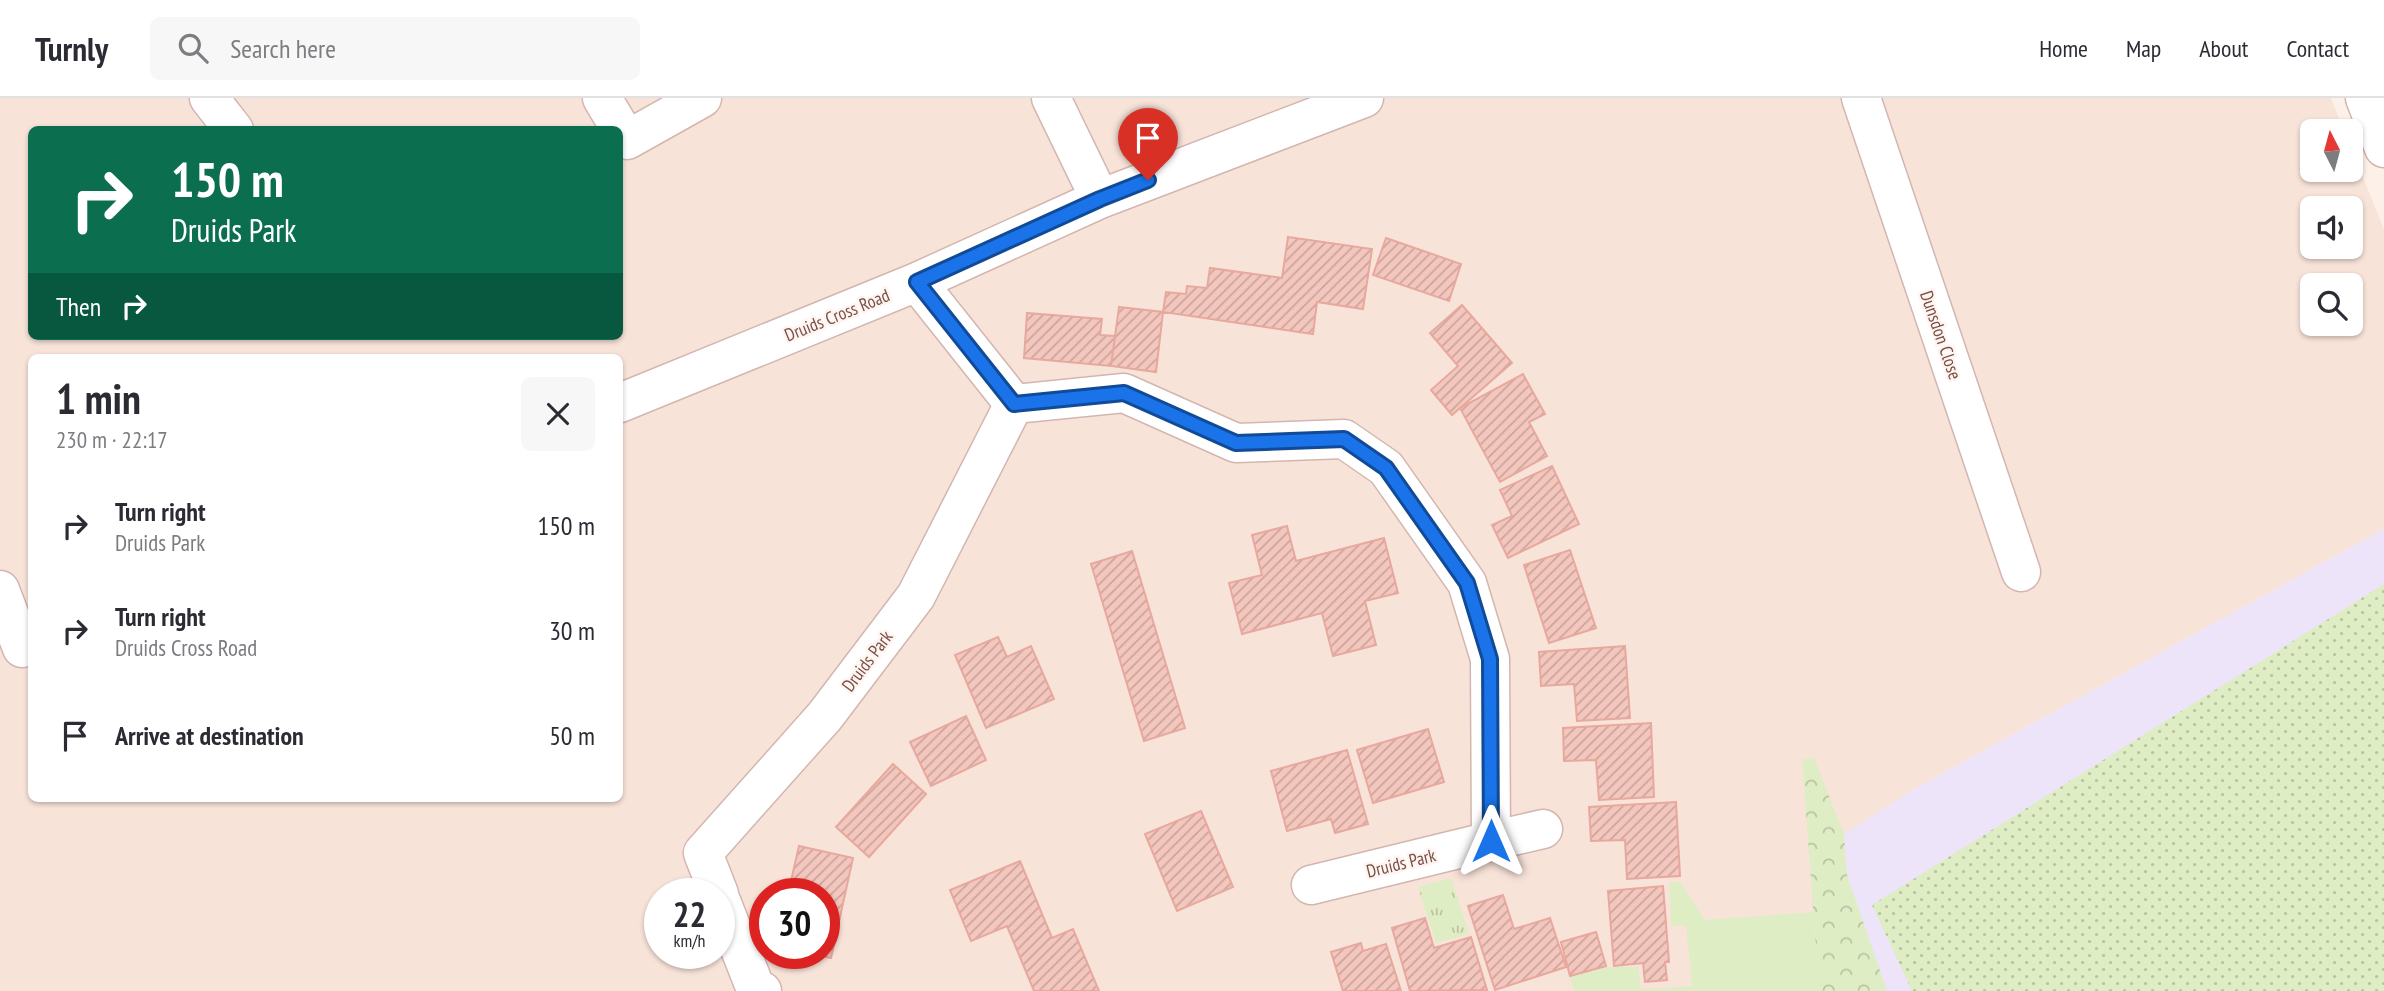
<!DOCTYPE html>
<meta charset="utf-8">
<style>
body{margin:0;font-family:"PT Sans Narrow",sans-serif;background:#f7f7f7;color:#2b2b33;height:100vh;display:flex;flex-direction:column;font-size:26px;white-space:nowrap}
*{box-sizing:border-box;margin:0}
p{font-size:23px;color:#7c7c81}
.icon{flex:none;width:38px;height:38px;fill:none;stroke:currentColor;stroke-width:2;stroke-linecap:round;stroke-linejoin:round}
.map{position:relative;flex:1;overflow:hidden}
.sheet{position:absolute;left:28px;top:256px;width:595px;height:448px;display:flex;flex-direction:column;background:#fff;border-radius:10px;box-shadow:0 2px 5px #0004}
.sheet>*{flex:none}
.guide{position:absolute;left:28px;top:28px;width:595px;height:214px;border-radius:10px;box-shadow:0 2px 5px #0004;background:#0b6e4f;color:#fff;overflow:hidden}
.needle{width:46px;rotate:354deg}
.buttons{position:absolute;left:2300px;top:21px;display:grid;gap:14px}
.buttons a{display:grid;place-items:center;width:63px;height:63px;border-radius:10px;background:#fff;box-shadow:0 2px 5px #0004;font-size:35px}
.speed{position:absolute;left:644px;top:780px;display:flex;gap:14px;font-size:35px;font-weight:700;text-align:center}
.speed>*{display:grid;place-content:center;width:91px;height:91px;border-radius:50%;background:#fff;box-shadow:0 2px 5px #0004;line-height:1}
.speed small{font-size:18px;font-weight:400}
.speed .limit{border:10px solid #d22;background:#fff;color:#111}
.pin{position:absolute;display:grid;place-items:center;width:60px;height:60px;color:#fff;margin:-72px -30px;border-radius:50% 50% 50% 0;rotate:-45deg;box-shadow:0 0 7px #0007}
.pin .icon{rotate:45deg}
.me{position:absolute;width:77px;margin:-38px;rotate:0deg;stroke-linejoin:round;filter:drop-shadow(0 0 5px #0008)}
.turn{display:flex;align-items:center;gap:24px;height:147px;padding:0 28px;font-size:32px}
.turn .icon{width:91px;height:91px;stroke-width:2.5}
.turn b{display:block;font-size:49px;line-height:60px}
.then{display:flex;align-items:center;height:66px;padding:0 28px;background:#0003;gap:14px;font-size:26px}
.round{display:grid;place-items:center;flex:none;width:74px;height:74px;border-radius:10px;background:#f7f7f7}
.head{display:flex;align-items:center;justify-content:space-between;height:119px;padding:0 28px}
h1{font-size:42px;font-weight:600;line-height:52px}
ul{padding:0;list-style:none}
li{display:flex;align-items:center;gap:21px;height:105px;padding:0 28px}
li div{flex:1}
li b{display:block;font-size:26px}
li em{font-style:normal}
header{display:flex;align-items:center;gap:42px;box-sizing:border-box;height:98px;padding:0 35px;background:#fff;border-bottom:2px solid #e1e1e2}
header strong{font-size:33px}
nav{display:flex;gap:38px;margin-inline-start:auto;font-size:24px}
.search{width:490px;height:63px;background:#f7f7f7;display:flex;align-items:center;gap:18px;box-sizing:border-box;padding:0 24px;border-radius:10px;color:#7c7c81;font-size:26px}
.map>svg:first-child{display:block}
.residential{fill:#f8e3d9;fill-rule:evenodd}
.education{fill:#ede4fa}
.grass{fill:url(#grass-tufts)}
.forest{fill:url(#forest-crowns)}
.park{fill:url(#park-dots)}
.garden{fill:#dfedc5}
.building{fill:url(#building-hatch);stroke:#e8a89d;stroke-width:2}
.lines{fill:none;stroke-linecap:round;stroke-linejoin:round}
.street-casing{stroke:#d3b6af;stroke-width:41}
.street{stroke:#fff;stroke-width:38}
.route-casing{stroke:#114b97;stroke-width:18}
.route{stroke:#1a73e8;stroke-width:12}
.labels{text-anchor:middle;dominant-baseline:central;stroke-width:5;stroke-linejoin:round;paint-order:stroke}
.street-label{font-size:18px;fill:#7a4f4a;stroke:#fff5f0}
</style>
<header>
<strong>Turnly</strong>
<div class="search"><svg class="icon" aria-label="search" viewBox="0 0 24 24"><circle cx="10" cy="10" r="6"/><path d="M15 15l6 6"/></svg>Search here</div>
<nav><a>Home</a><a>Map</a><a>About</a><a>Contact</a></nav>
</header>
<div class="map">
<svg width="2384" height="893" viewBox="0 0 2384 893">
<defs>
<pattern id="grass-tufts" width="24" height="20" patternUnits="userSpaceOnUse" patternTransform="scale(1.75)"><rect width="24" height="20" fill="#dfedc5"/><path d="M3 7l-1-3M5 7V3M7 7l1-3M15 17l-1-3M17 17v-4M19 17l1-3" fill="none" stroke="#bac2a2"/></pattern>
<pattern id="forest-crowns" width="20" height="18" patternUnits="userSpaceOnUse" patternTransform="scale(1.75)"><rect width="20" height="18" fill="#dfedc5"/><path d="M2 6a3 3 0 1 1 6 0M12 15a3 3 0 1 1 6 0" fill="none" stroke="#bac2a2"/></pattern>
<pattern id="park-dots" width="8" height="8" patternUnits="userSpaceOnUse" patternTransform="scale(1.75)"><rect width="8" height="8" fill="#dfedc5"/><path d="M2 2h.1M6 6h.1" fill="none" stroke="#bac2a2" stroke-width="1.8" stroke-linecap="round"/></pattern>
<pattern id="building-hatch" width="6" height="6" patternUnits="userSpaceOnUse" patternTransform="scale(1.75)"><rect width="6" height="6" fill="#f4c7be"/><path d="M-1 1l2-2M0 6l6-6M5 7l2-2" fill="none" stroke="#cba49c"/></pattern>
</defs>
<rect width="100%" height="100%" fill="#fdf0e8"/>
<!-- residential -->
<path class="residential" d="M0 0H2331L2344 33H2312V72H2350V48L2384 131V431L1911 693 1813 814 1819 893H0ZM32 32H620V238H32ZM2312 110H2350V149H2312ZM2312 187H2350V226H2312ZM32 259H620V700H32ZM660 796H719V856H660ZM765 796H824V856H765Z"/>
<!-- education -->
<path class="education" d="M2384 431V893H1819L1813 814 1844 736 1911 693Z"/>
<!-- grass -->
<path class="grass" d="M1451 780 1469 836 1436 845 1418 789Z"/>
<!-- forest -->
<path class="forest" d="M1814 660 1844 736 1847 777 1887 893H1819L1802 661Z"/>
<!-- park -->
<path class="park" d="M2384 486V893H1912L1872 807Z"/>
<!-- garden -->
<path class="garden" d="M1669 784H1680L1705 822 1813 814 1819 893H1574L1570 878 1604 869H1638L1641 891 1692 888 1686 828H1671Z"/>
<!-- building -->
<path class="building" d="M1288 139 1372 151 1363 211 1317 204 1313 236 1163 214 1166 194 1186 196 1187 188 1207 190 1210 170 1282 180Z
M1386 140 1461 166 1449 203 1373 177Z
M1462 207 1512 265 1452 317 1431 292 1458 268 1430 235Z
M1119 209 1163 214 1156 274 1111 268Z
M1027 215 1102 221 1100 237 1115 238 1111 268 1024 260Z
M1523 276 1545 316 1529 324 1547 358 1500 384 1460 310Z
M1552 368 1579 426 1508 460 1492 427 1512 418 1500 392Z
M1287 428 1296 463 1384 440 1398 495 1365 503 1376 547 1333 558 1322 515 1242 536 1229 485 1262 477 1252 437Z
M1570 452 1596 530 1549 545 1524 467Z
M1132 453 1185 630 1144 643 1091 466Z
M998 539 1007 559 1031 548 1054 601 986 630 955 557Z
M1625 548 1630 620 1577 623 1574 586 1541 588 1539 554Z
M966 618 986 662 931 688 910 644Z
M1651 625 1654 699 1599 702 1596 662 1564 663 1563 630Z
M1428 631 1444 684 1373 705 1357 652Z
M1347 652 1368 726 1335 735 1331 721 1287 733 1271 673Z
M893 666 926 696 869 759 836 729Z
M1676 704 1680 778 1627 781 1625 742 1591 743 1589 709Z
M1201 713 1233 789 1177 813 1145 736Z
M799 748 853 760 831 860 813 856H824V796H788Z
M1020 763 1052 840 1073 831 1099 893H1034L1007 828 971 843 950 792Z
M1663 788 1669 864H1665L1667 882 1645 884 1643 865 1614 868 1608 793Z
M1503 797 1514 831 1550 820 1566 869 1495 892 1468 808Z
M1425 820 1434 850 1471 839 1487 892 1410 893 1392 830Z
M1596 834 1606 868 1570 878 1561 844Z
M1361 845 1363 853 1386 846 1401 893H1343L1331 854Z"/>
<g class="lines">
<defs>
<path id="street" d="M209 0 234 32
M602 0 627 42 702 0
M1051 0 1100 101
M1861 0 2021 474
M2365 0 2384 50
M917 184 1014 306 1124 295 1236 345 1344 341 1386 370 1467 485 1490 561 1491 743 1311 787
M620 305 917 184 1100 101 1364 0
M0 492 22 550
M1491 743 1543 731
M719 796 703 755 825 618 916 498 1014 306
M719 798 755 889 762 893"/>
</defs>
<!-- street casing -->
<use href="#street" class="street-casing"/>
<!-- street -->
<use href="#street" class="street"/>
</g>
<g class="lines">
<defs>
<path id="route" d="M1148 82 1100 101 917 184 1014 306 1124 295 1236 345 1344 341 1386 370 1467 485 1490 561 1491 743"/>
</defs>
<!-- route casing -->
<use href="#route" class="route-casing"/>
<!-- route -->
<use href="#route" class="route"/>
</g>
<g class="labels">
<!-- street labels -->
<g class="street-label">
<text transform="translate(837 217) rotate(-22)">Druids Cross Road</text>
<text transform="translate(1941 237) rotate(71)">Dunsdon Close</text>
<text transform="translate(867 563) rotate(-53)">Druids Park</text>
<text transform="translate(1401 765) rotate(-14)">Druids Park</text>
</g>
</g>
</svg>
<div class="buttons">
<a><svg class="needle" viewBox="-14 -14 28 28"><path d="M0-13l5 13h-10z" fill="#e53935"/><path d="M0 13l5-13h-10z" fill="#7c7c81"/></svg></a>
<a><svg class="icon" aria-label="sound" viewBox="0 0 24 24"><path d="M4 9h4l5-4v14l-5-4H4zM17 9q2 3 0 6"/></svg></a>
<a><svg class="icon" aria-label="search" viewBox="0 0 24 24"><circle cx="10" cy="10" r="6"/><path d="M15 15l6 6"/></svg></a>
</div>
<div class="speed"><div>22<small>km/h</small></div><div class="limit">30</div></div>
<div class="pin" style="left:1148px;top:82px;background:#d93025"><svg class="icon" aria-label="arrive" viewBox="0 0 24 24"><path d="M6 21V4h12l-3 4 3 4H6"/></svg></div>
<svg class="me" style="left:1491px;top:743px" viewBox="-20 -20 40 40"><path d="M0-17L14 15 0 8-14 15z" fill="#1a73e8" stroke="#fff" stroke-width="4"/></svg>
<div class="guide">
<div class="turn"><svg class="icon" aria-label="right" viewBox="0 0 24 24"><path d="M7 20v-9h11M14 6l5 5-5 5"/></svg><div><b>150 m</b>Druids Park</div></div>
<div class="then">Then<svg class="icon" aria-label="right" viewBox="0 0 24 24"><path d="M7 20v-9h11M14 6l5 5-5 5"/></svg></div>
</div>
<section class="sheet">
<div class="head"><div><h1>1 min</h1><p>230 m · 22:17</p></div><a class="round"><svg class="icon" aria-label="close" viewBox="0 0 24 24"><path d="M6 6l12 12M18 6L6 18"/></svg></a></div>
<ul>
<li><svg class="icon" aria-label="right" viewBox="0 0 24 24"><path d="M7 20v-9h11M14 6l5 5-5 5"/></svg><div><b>Turn right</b><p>Druids Park</p></div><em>150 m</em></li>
<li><svg class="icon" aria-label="right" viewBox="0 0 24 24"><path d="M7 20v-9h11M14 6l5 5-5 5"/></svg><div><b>Turn right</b><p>Druids Cross Road</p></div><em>30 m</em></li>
<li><svg class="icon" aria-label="arrive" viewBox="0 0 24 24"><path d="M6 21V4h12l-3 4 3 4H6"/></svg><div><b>Arrive at destination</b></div><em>50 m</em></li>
</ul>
</section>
</div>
